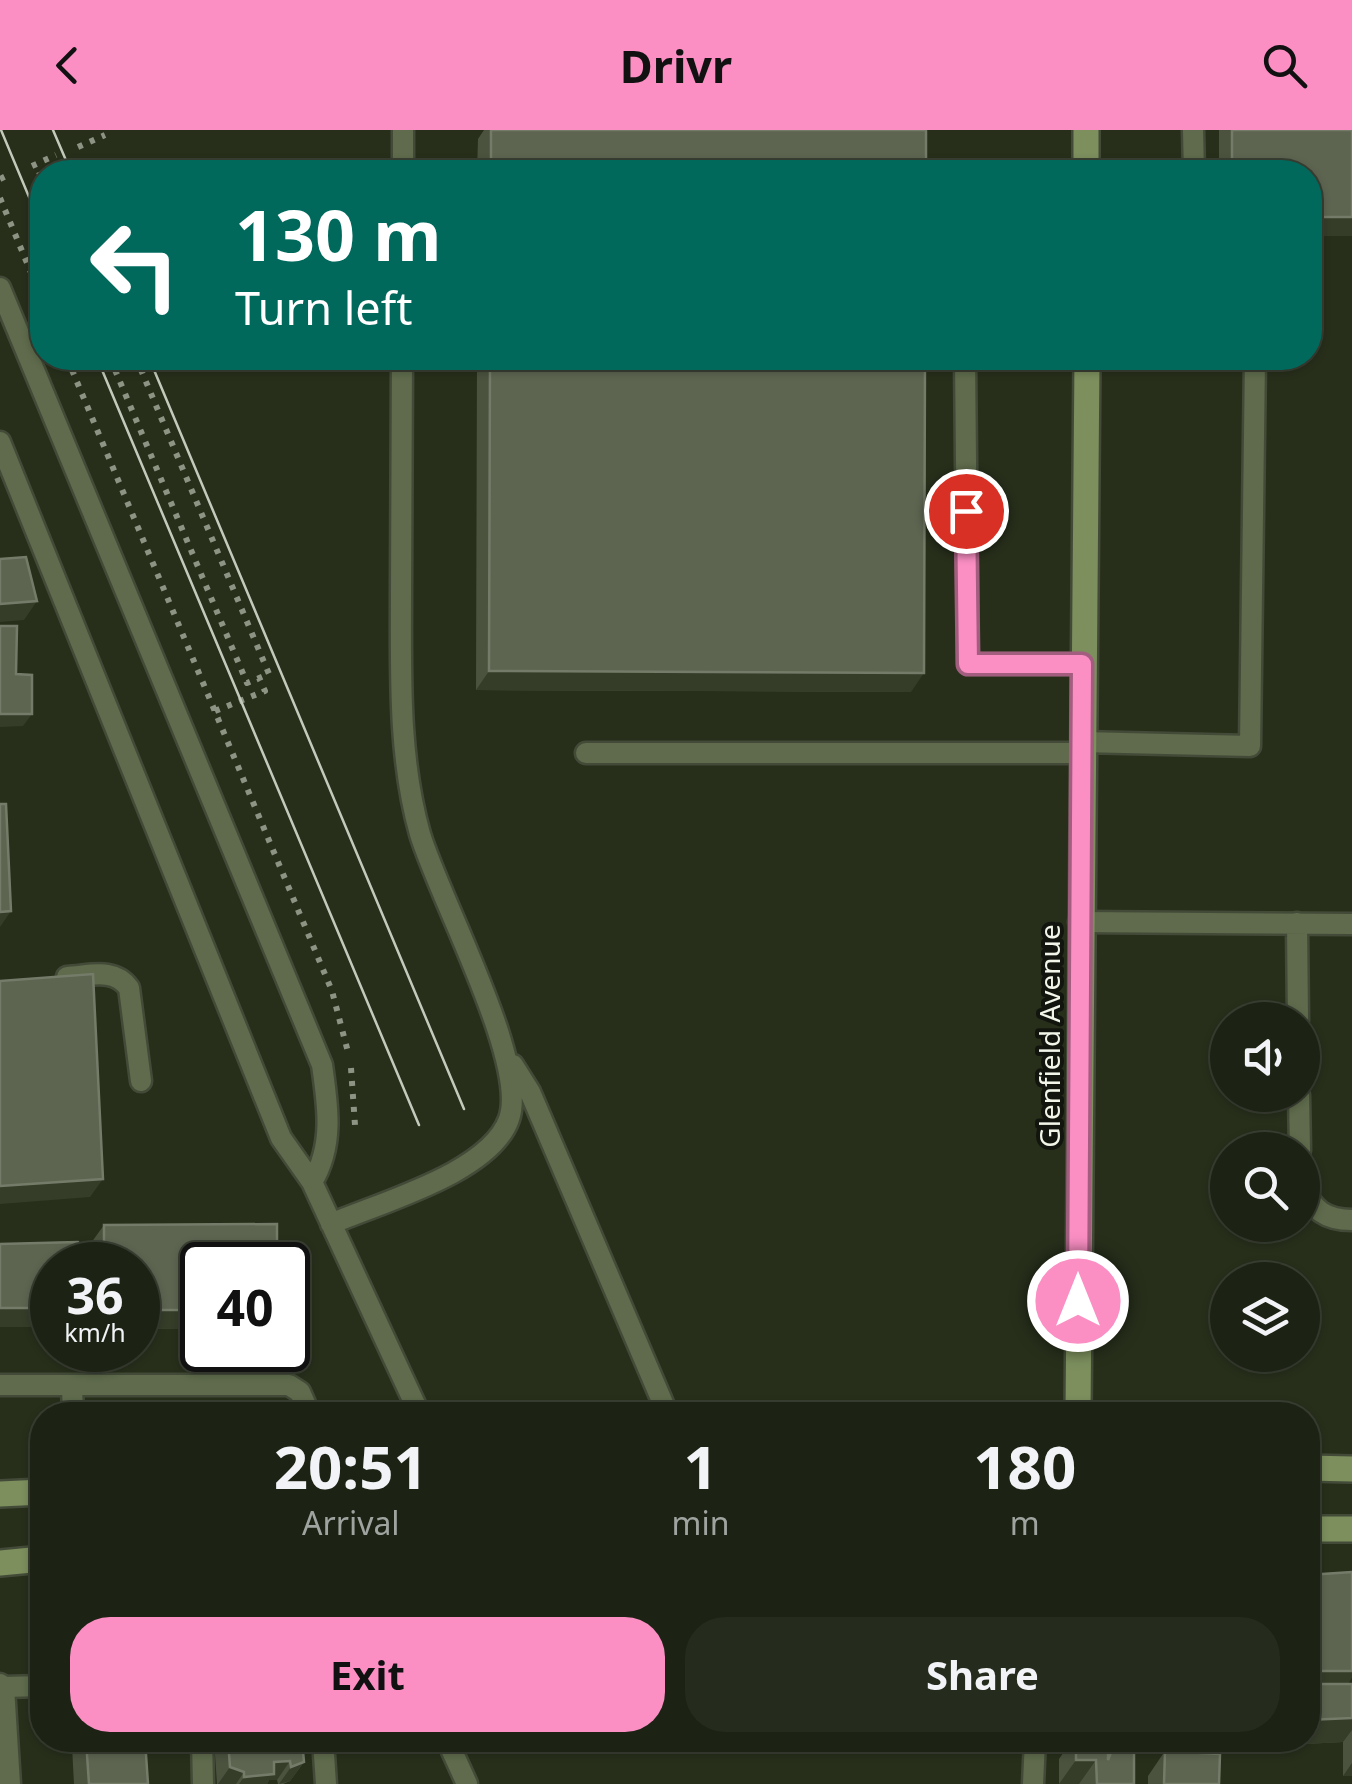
<!DOCTYPE html>
<style>
body{margin:0;font-family:"Noto Sans",sans-serif;background:#252b1d;color:#f1f3f6;height:100vh;display:flex;flex-direction:column;font-size:38px;white-space:nowrap}
*{box-sizing:border-box;margin:0}
p{font-size:32px;color:#a0a4a0}
.icon{flex:none;width:55px;height:55px;fill:none;stroke:currentColor;stroke-width:2;stroke-linecap:round;stroke-linejoin:round}
.map{position:relative;flex:1;overflow:hidden}
.panel{position:absolute;left:30px;top:1272px;width:1290px;height:350px;display:flex;flex-direction:column;background:#1d2314;border-radius:40px;box-shadow:0 2px 8px #0004,0 0 0 2px #3b4034}
.panel>*{flex:none}
.top-card{position:absolute;left:30px;top:30px;width:1292px;height:210px;border-radius:40px;box-shadow:0 2px 8px #0004,0 0 0 2px #3b4034;background:#00695c;color:#fff;overflow:hidden}
.buttons{position:absolute;left:1210px;top:872px;display:grid;gap:20px}
.buttons a{display:grid;place-items:center;width:110px;height:110px;border-radius:50%;background:#1d2314;box-shadow:0 2px 8px #0004,0 0 0 2px #3b4034;font-size:50px}
.speed{position:absolute;left:30px;top:1112px;display:flex;gap:20px;font-size:50px;font-weight:700;text-align:center}
.speed>*{display:grid;place-content:center;width:130px;height:130px;border-radius:50%;background:#1d2314;box-shadow:0 2px 8px #0004,0 0 0 2px #3b4034;line-height:1}
.speed small{font-size:25px;font-weight:400}
.speed .limit{border:5px solid #111;border-radius:15px;background:#fff;color:#111}
.pin{position:absolute;display:grid;place-items:center;width:85px;height:85px;color:#fff;margin:-42px;border:5px solid #fff;border-radius:50%;box-shadow:0 2px 10px #0007}
.me{position:absolute;width:110px;margin:-55px;rotate:0deg;stroke-linejoin:round;filter:drop-shadow(0 0 8px #0008)}
.turn{display:flex;align-items:center;gap:35px;height:210px;padding:0 40px;font-size:45px}
.turn .icon{width:130px;height:130px;stroke-width:2.5}
.turn b{display:block;font-size:70px;line-height:85px}
.eta{display:flex;justify-content:space-evenly;align-items:center;height:170px;text-align:center}
.eta b{font-size:60px;font-weight:700;line-height:70px}
.action{display:flex;gap:20px;margin-top:auto;padding:20px 40px}
.action a{flex:1;height:115px;border-radius:40px;background:#fb8fc4;color:#111;font-size:40px;font-weight:700;line-height:115px;text-align:center}
.action a+a{background:#252b1d;color:#f1f3f6}
header{display:flex;justify-content:space-between;align-items:center;height:130px;padding:0 40px;background:#fb8fc4;color:#111;font-size:45px;font-weight:700}
.map>svg:first-child{display:block}
.lines{fill:none;stroke-linecap:round;stroke-linejoin:round}
.lane-casing{stroke:#434b38;stroke-width:25}
.secondary-casing{stroke:#434b38;stroke-width:30}
.path{stroke:#8e9484;stroke-width:6;stroke-dasharray:5 8;stroke-linecap:butt}
.lane{stroke:#5f6b4c;stroke-width:20}
.secondary{stroke:#7c8f5d;stroke-width:25}
.tram{stroke:#c4cabb;stroke-width:2.5}
.wall{fill:#4b533f}
.shaded-wall{fill:#353d29}
.building{fill:#5d6551;stroke:#747c69;stroke-width:2.5}
.route-casing{stroke:#a35d7f;stroke-width:25}
.route{stroke:#fb8fc4;stroke-width:18}
.labels{text-anchor:middle;dominant-baseline:central;stroke-width:8;stroke-linejoin:round;paint-order:stroke}
.street-label{font-size:28px;fill:#f1f6e9;stroke:#12150d}
</style>
<header><svg class="icon" aria-label="back" viewBox="0 0 24 24"><path d="M15 5l-7 7 7 7"/></svg>Drivr<svg class="icon" aria-label="search" viewBox="0 0 24 24"><circle cx="10" cy="10" r="6"/><path d="M15 15l6 6"/></svg></header>
<div class="map">
<svg width="1352" height="1654" viewBox="0 0 1352 1654">
<rect width="100%" height="100%" fill="#272f1b"/>
<g class="lines">
<defs>
<path id="lane" d="M1193 0 1194 42
M403 42V0
M0 158 322 935C328 976 334 1016 312 1052
M965 228 968 534H1082
M0 312 281 1008 312 1052 420 1285
M1082 612 1250 616 1255 228
M586 623H1082
M1079 792 1352 794
M1297 793 1298 890
M67 847C89 846 114 837 129 858L141 951
M513 935 530 962 668 1285
M1299 965 1300 1020
M1302 1056C1313 1080 1325 1090 1352 1090
M331 1094C381 1072 490 1043 509 989 529 933 439 768 420 704 398 627 401 541 401 462 402 384 402 306 402 228
M0 1255H289L300 1262 310 1285
M72 1257 73 1285
M0 1554 4 1557 10 1654
M4 1557 42 1556
M202 1610 203 1654
M323 1610 326 1654
M447 1610 467 1654
M1033 1654 1035 1610"/>
<path id="secondary" d="M1086 0V42
M1078 1285 1087 228
M1308 1338 1352 1339
M0 1364 42 1362
M1308 1399H1352
M0 1433 42 1429"/>
</defs>
<!-- lane casing -->
<use href="#lane" class="lane-casing"/>
<!-- secondary casing -->
<use href="#secondary" class="secondary-casing"/>
<!-- path -->
<path class="path" d="M78 17 105 5
M32 36 56 25
M46 42 56 38 58 42
M42 44 34 47 42 66
M0 49 10 44
M0 68 42 169
M67 228 332 861 349 926
M110 228 247 553 269 544 136 228
M215 581 265 561 259 548
M351 938 355 995"/>
<!-- lane -->
<use href="#lane" class="lane"/>
<!-- secondary -->
<use href="#secondary" class="secondary"/>
<!-- tram -->
<path class="tram" d="M1 0 42 98
M53 0 71 42
M97 228 419 995
M149 228 464 979"/>
</g>
<!-- wall -->
<path class="wall" d="M484 0H926V42H477L478 9Z
M1219 0H1352V106H1310V42H1219Z
M477 228H925L911 562 476 560Z
M277 1094V1135H202V1198L138 1199V1135H52V1197H0V1114L78 1112 91 1127V1113L104 1095Z
M1308 1445 1348 1554H1352V1646H1343V1612L1285 1615V1610H1308Z
M76 1610H145L148 1654H74L72 1616Z
M214 1610H302L304 1632 290 1651 283 1654H278L277 1650H269L267 1654H217Z
M1072 1610H1134V1654H1059V1629Z
M1165 1621 1219 1654H1148V1646Z"/>
<!-- shaded-wall -->
<path class="shaded-wall" d="M1310 87H1352V106H1310Z
M37 471 24 490 0 492V474Z
M489 541 924 543 911 562 476 560Z
M0 584H32L23 596 0 597Z
M11 781 0 797V782Z
M103 1049 90 1067 0 1074V1056Z
M0 1178H52V1197H0Z
M138 1180H202V1198L138 1199Z
M1310 1541H1352V1548L1340 1565 1314 1554 1308 1563V1545Z
M1352 1588V1600L1343 1612 1285 1615 1289 1610H1308V1590Z
M1108 1610H1116L1102 1629Z
M1076 1630H1096L1079 1654H1059Z
M290 1631 277 1650H269L267 1654H239L244 1647 274 1632Z
M304 1632 290 1651 279 1654 291 1637Z
M1352 1633V1646H1343Z
M230 1637 244 1642 236 1654H218Z"/>
<!-- building -->
<path class="building" d="M491 0H926V42H491Z
M1232 0H1352V87H1310V42H1232Z
M490 228H925L924 543 489 541Z
M26 427 37 471 0 474V429Z
M0 496H17L16 544 32 545V584H0Z
M0 674H6L11 781 0 782Z
M93 844 103 1049 0 1056V851Z
M277 1094V1135H202V1180H138V1135H104V1095Z
M78 1112 93 1129V1135H52V1178H0V1114Z
M1352 1442V1541H1310L1308 1445Z
M1314 1554H1352V1588L1308 1590V1570H1314Z
M86 1610H145L148 1654H89Z
M228 1610H302L304 1632 291 1637 290 1631 274 1632V1644L244 1647V1642L230 1637Z
M1076 1610H1108V1630L1112 1620H1119V1610H1134V1654H1097L1096 1630H1076Z
M1165 1621 1220 1624 1219 1654H1164Z"/>
<g class="lines">
<defs>
<path id="route" d="M966 381 968 534H1082L1078 1171"/>
</defs>
<!-- route casing -->
<use href="#route" class="route-casing"/>
<!-- route -->
<use href="#route" class="route"/>
</g>
<g class="labels">
<!-- street labels -->
<g class="street-label">
<text transform="translate(1049 906) rotate(-90)">Glenfield Avenue</text>
</g>
</g>
</svg>
<div class="buttons">
<a><svg class="icon" aria-label="sound" viewBox="0 0 24 24"><path d="M4 9h4l5-4v14l-5-4H4zM17 9q2 3 0 6"/></svg></a>
<a><svg class="icon" aria-label="search" viewBox="0 0 24 24"><circle cx="10" cy="10" r="6"/><path d="M15 15l6 6"/></svg></a>
<a><svg class="icon" aria-label="layers" viewBox="0 0 24 24"><path d="M12 4l9 5-9 5-9-5zM3 14l9 5 9-5"/></svg></a>
</div>
<div class="speed"><div>36<small>km/h</small></div><div class="limit">40</div></div>
<div class="pin" style="left:966px;top:381px;background:#d93025"><svg class="icon" aria-label="arrive" viewBox="0 0 24 24"><path d="M6 21V4h12l-3 4 3 4H6"/></svg></div>
<svg class="me" style="left:1078px;top:1171px" viewBox="-20 -20 40 40"><circle r="17" fill="#fb8fc4" stroke="#fff" stroke-width="3"/><path d="M0-11L8 9 0 5-8 9z" fill="#fff"/></svg>
<div class="top-card">
<div class="turn"><svg class="icon" aria-label="left" viewBox="0 0 24 24"><path d="M17 20v-9H6M10 6l-5 5 5 5"/></svg><div><b>130 m</b>Turn left</div></div>
</div>
<section class="panel">
<div class="eta">
<div><b>20:51</b><p>Arrival</p></div>
<div><b>1</b><p>min</p></div>
<div><b>180</b><p>m</p></div>
</div>
<div class="action"><a>Exit</a><a>Share</a></div>
</section>
</div>
